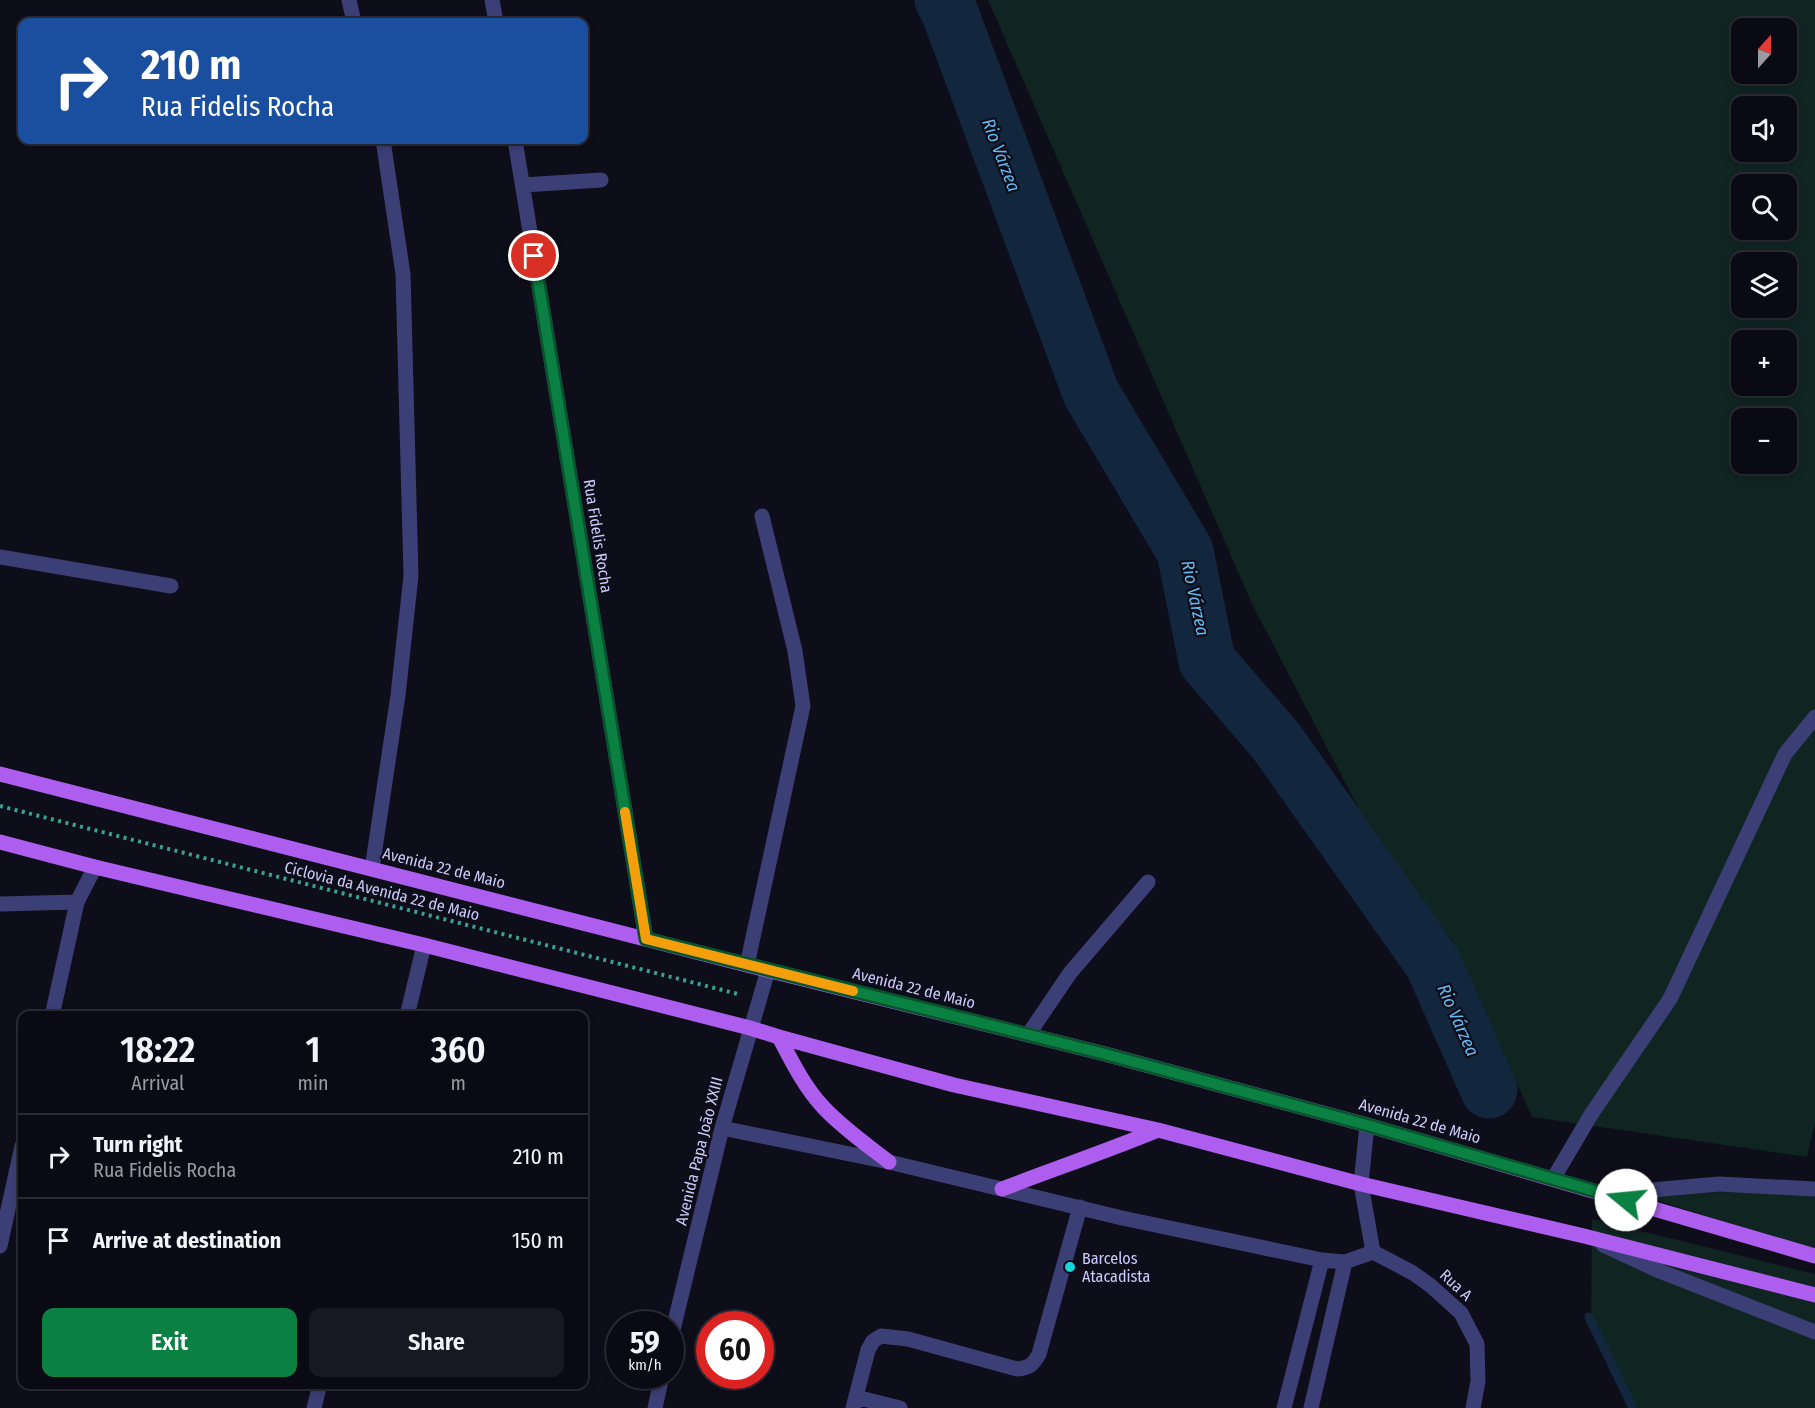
<!DOCTYPE html>
<meta charset="utf-8">
<style>
body{margin:0;font-family:"Fira Sans Condensed",sans-serif;background:#181822;color:#f1f3f6;height:100vh;display:flex;flex-direction:column;font-size:22px;white-space:nowrap}
*{box-sizing:border-box;margin:0}
p{font-size:20px;color:#999aa0}
.icon{flex:none;width:33px;height:33px;fill:none;stroke:currentColor;stroke-width:2;stroke-linecap:round;stroke-linejoin:round}
.map{position:relative;flex:1;overflow:hidden}
.details{position:absolute;left:18px;top:1011px;width:570px;height:378px;display:flex;flex-direction:column;background:#0a0a14;border-radius:12px;box-shadow:0 3px 9px #0003,0 0 0 2px #2a2b34}
.details>*{flex:none}
.hud{position:absolute;left:18px;top:18px;width:570px;height:126px;border-radius:12px;box-shadow:0 3px 9px #0003,0 0 0 2px #2a2b34;background:#1a4fa0;color:#fff;overflow:hidden}
.needle{width:39px;rotate:21deg}
.buttons{position:absolute;left:1731px;top:18px;display:grid;gap:12px}
.buttons a{display:grid;place-items:center;width:66px;height:66px;border-radius:12px;background:#0a0a14;box-shadow:0 3px 9px #0003,0 0 0 2px #2a2b34;font-size:30px}
.speed{position:absolute;left:606px;top:1311px;display:flex;gap:12px;font-size:30px;font-weight:700;text-align:center}
.speed>*{display:grid;place-content:center;width:78px;height:78px;border-radius:50%;background:#0a0a14;box-shadow:0 3px 9px #0003,0 0 0 2px #2a2b34;line-height:1}
.speed small{font-size:15px;font-weight:400}
.speed .limit{border:9px solid #d22;background:#fff;color:#111}
.pin{position:absolute;display:grid;place-items:center;width:51px;height:51px;color:#fff;margin:-26px;border:3px solid #fff;border-radius:50%;box-shadow:0 2px 6px #0007}
.me{position:absolute;width:66px;margin:-33px;rotate:287deg;stroke-linejoin:round;filter:drop-shadow(0 0 4px #0008)}
.turn{display:flex;align-items:center;gap:21px;height:126px;padding:0 24px;font-size:27px}
.turn .icon{width:78px;height:78px;stroke-width:2.5}
.turn b{display:block;font-size:42px;line-height:51px}
.eta{display:flex;justify-content:space-evenly;align-items:center;height:102px;text-align:center}
.eta b{font-size:36px;font-weight:600;line-height:42px}
.action{display:flex;gap:12px;margin-top:auto;padding:12px 24px}
.action a{flex:1;height:69px;border-radius:12px;background:#0b8043;color:#fff;font-size:24px;font-weight:600;line-height:69px;text-align:center}
.action a+a{background:#181822;color:#f1f3f6}
ul{padding:0;list-style:none}
li{display:flex;align-items:center;gap:18px;height:84px;padding:0 24px;border-top:2px solid #2a2b34}
li div{flex:1}
li b{display:block;font-size:22px}
li em{font-style:normal}
.map>svg:first-child{display:block}
.green{fill:#102421;fill-rule:evenodd}
.lines{fill:none;stroke-linecap:round;stroke-linejoin:round}
.stream{stroke:#12273e;stroke-width:9}
.river{stroke:#12273e;stroke-width:57}
.path{stroke:#38a192;stroke-width:4;stroke-dasharray:3 4.5;stroke-linecap:butt}
.minor{stroke:#3c3f75;stroke-width:15}
.major{stroke:#ad5eee;stroke-width:15}
.route-casing{stroke:#07532c;stroke-width:15}
.route{stroke:#0b8043;stroke-width:10}
.slow{stroke:#f59e0b;stroke-width:10}
.poi-dot{fill:#17d6da;stroke:#0e0d1a;stroke-width:2}
.labels{text-anchor:middle;dominant-baseline:central;stroke-width:4.5;stroke-linejoin:round;paint-order:stroke}
.street-label{font-size:16px;fill:#cdcbfa;stroke:#0e0d1a}
.poi-label{font-size:16px;fill:#cdcbfa;stroke:#0e0d1a;text-anchor:start}
.water-label{font-size:18px;font-style:italic;fill:#64b9ef;stroke:#0e0d1a}
</style>
<div class="map">
<svg width="1815" height="1408" viewBox="0 0 1815 1408">
<rect width="100%" height="100%" fill="#0e0d1a"/>
<!-- green -->
<path class="green" d="M988 0H1815V1123L1807 1157 1532 1117 1453 941 1373 836 1253 606ZM1742 28H1786V74H1742ZM1742 106H1786V152H1742ZM1742 184H1786V230H1742ZM1742 262H1786V308H1742ZM1742 340H1786V386H1742ZM1742 418H1786V464H1742Z
M1815 1191V1252L1635 1193Z
M1592 1219 1815 1274V1408H1633L1591 1323Z"/>
<g class="lines">
<!-- stream -->
<path class="stream" d="M1589 1317 1633 1408"/>
<!-- river -->
<path class="river" d="M943 0 948 8 1091 393 1185 551 1207 661 1276 741 1433 963 1489 1090"/>
<!-- path -->
<path class="path" d="M0 806 738 994"/>
<!-- minor -->
<path class="minor" d="M349 0 354 22
M492 0 496 22
M515 140 646 939
M523 185 601 180
M0 557 171 586
M372 869 398 695 411 576 403 274 383 140
M0 904 77 902
M747 965 803 706 795 651 762 516
M52 1016 77 902 95 867
M407 1016 424 945
M1028 1035 1070 973 1148 882
M1367 1125 1361 1184 1373 1252
M722 1128 889 1162 1122 1218 1322 1260 1345 1262 1373 1252
M1553 1179 1592 1113 1670 999 1785 754 1815 717
M1607 1194 1719 1184 1815 1189
M1603 1245 1657 1270 1815 1332
M0 1246 22 1146
M1373 1252 1413 1273 1431 1286 1461 1313 1477 1344 1478 1381 1473 1408
M670 1342 722 1128 768 970
M856 1397 900 1408
M314 1408 320 1384
M655 1408 662 1376
M853 1408 868 1350 873 1341 881 1336 908 1339 1017 1369C1029 1368 1033 1365 1039 1354L1080 1207
M1284 1408 1322 1260
M1311 1408 1345 1262"/>
<!-- major -->
<path class="major" d="M0 774 747 965 1105 1054 1367 1125 1815 1256
M0 842 95 867 424 945 750 1028 779 1037 954 1085 1158 1130 1361 1184 1584 1236 1815 1295
M779 1037C792 1062 805 1088 824 1108 844 1129 867 1145 889 1162
M1002 1189C1054 1169 1107 1151 1158 1130"/>
</g>
<g class="lines">
<defs>
<path id="route" d="M534 256 646 939 1105 1054 1367 1125 1626 1200"/>
</defs>
<!-- route casing -->
<use href="#route" class="route-casing"/>
<!-- route -->
<use href="#route" class="route"/>
<!-- slow -->
<path class="slow" d="M625 812 646 939 853 991"/>
</g>
<!-- markers -->
<circle class="poi-dot" cx="1070" cy="1267" r="6"/>
<g class="labels">
<!-- street labels -->
<g class="street-label">
<text transform="translate(598 536) rotate(81)">Rua Fidelis Rocha</text>
<text transform="translate(444 868) rotate(14)">Avenida 22 de Maio</text>
<text transform="translate(382 891) rotate(14)">Ciclovia da Avenida 22 de Maio</text>
<text transform="translate(914 988) rotate(14)">Avenida 22 de Maio</text>
<text transform="translate(1420 1121) rotate(16)">Avenida 22 de Maio</text>
<text transform="translate(699 1151) rotate(-76)">Avenida Papa João XXIII</text>
<text transform="translate(1456 1285) rotate(43)">Rua A</text>
</g>
<!-- poi labels -->
<g class="poi-label">
<text x="1082" y="1258">Barcelos<tspan x="1082" dy="18">Atacadista</tspan></text>
</g>
<!-- water labels -->
<g class="water-label">
<text transform="translate(1001 155) rotate(69)">Rio Várzea</text>
<text transform="translate(1195 598) rotate(78)">Rio Várzea</text>
<text transform="translate(1458 1020) rotate(66)">Rio Várzea</text>
</g>
</g>
</svg>
<div class="buttons">
<a><svg class="needle" viewBox="-14 -14 28 28"><path d="M0-13l5 13h-10z" fill="#e53935"/><path d="M0 13l5-13h-10z" fill="#999aa0"/></svg></a>
<a><svg class="icon" aria-label="sound" viewBox="0 0 24 24"><path d="M4 9h4l5-4v14l-5-4H4zM17 9q2 3 0 6"/></svg></a>
<a><svg class="icon" aria-label="search" viewBox="0 0 24 24"><circle cx="10" cy="10" r="6"/><path d="M15 15l6 6"/></svg></a>
<a><svg class="icon" aria-label="layers" viewBox="0 0 24 24"><path d="M12 4l9 5-9 5-9-5zM3 14l9 5 9-5"/></svg></a>
<a>+</a>
<a>−</a>
</div>
<div class="speed"><div>59<small>km/h</small></div><div class="limit">60</div></div>
<div class="pin" style="left:534px;top:256px;background:#d93025"><svg class="icon" aria-label="arrive" viewBox="0 0 24 24"><path d="M6 21V4h12l-3 4 3 4H6"/></svg></div>
<svg class="me" style="left:1626px;top:1200px" viewBox="-20 -20 40 40"><circle r="19" fill="#fff"/><path d="M0-13L10 11 0 6-10 11z" fill="#0b8043"/></svg>
<div class="hud">
<div class="turn"><svg class="icon" aria-label="right" viewBox="0 0 24 24"><path d="M7 20v-9h11M14 6l5 5-5 5"/></svg><div><b>210 m</b>Rua Fidelis Rocha</div></div>
</div>
<section class="details">
<div class="eta">
<div><b>18:22</b><p>Arrival</p></div>
<div><b>1</b><p>min</p></div>
<div><b>360</b><p>m</p></div>
</div>
<ul>
<li><svg class="icon" aria-label="right" viewBox="0 0 24 24"><path d="M7 20v-9h11M14 6l5 5-5 5"/></svg><div><b>Turn right</b><p>Rua Fidelis Rocha</p></div><em>210 m</em></li>
<li><svg class="icon" aria-label="arrive" viewBox="0 0 24 24"><path d="M6 21V4h12l-3 4 3 4H6"/></svg><div><b>Arrive at destination</b></div><em>150 m</em></li>
</ul>
<div class="action"><a>Exit</a><a>Share</a></div>
</section>
</div>
